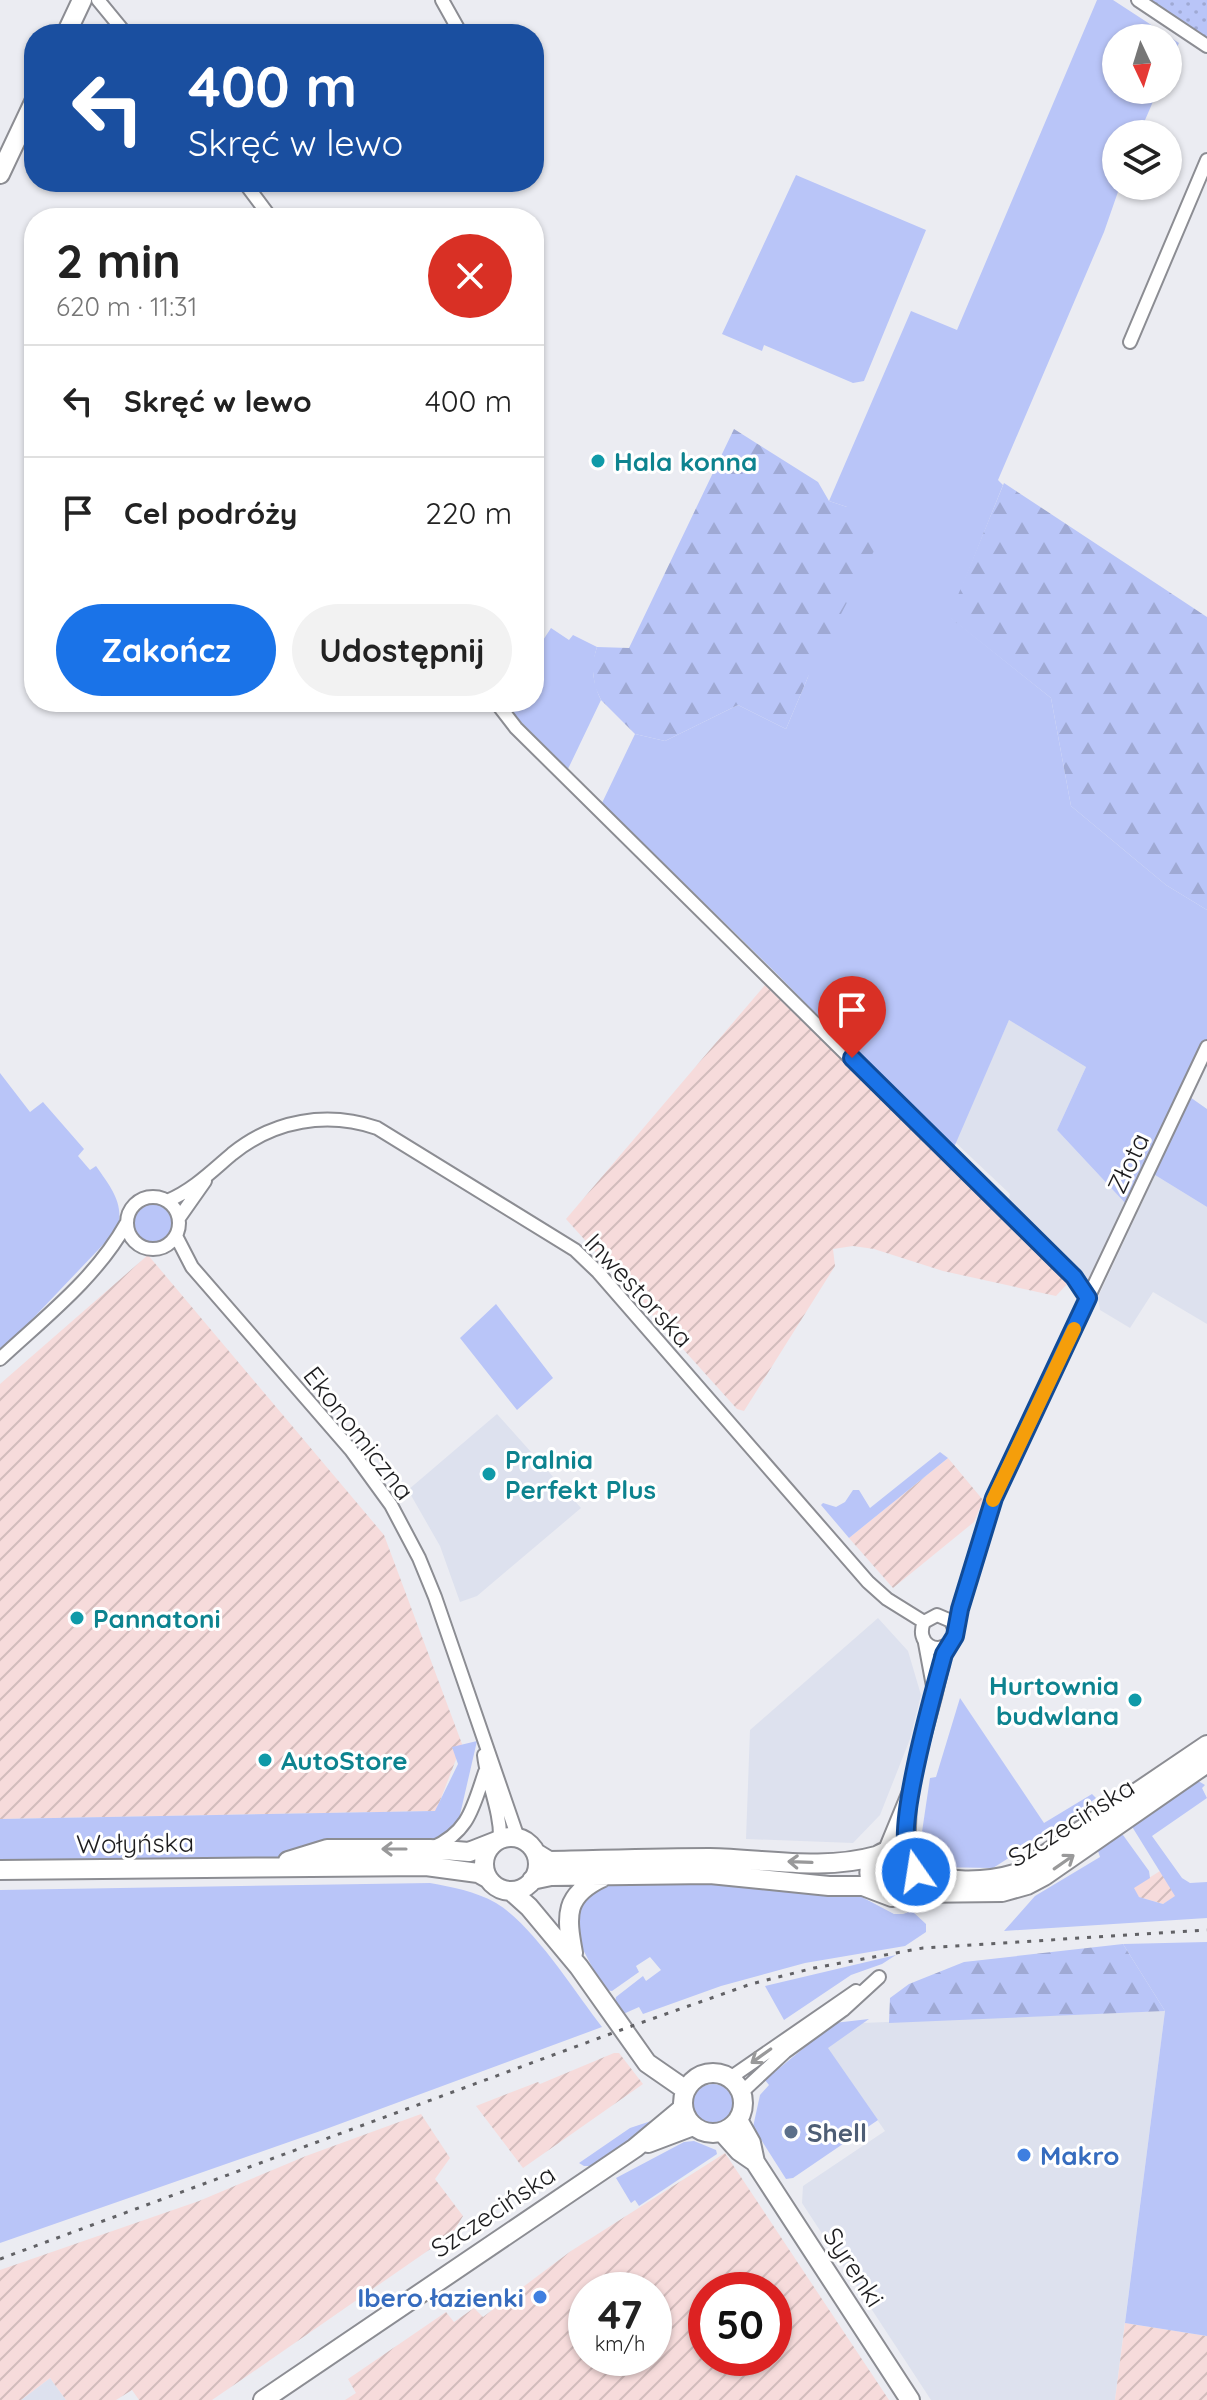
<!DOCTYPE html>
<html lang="pl">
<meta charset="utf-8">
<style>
body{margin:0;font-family:Quicksand,sans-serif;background:#f2f2f2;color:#222;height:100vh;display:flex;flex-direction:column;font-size:30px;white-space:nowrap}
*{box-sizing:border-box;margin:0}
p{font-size:26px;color:#767676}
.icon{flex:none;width:44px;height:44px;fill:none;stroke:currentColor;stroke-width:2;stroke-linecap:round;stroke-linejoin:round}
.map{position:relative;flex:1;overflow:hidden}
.details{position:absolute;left:24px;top:208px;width:520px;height:504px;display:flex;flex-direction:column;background:#fff;border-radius:32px;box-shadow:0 2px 6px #0004}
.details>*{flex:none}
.banner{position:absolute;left:24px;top:24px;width:520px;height:168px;border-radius:32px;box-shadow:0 2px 6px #0004;background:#1a4fa0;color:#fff;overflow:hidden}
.needle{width:52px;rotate:176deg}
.controls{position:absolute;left:1102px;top:24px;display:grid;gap:16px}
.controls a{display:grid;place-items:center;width:80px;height:80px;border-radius:50%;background:#fff;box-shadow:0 2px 6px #0004;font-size:40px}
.speed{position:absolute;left:568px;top:2272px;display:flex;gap:16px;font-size:40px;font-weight:700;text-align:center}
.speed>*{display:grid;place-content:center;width:104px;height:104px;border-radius:50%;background:#fff;box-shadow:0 2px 6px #0004;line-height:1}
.speed small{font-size:20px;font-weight:400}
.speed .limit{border:12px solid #d22;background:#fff;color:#111}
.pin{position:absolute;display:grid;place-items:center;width:68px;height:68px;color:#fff;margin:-82px -34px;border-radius:50% 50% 50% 0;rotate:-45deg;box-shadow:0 0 8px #0007}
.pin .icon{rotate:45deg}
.me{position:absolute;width:88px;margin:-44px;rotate:347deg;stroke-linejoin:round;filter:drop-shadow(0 0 6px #0008)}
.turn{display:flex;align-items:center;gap:28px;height:168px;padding:0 32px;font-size:36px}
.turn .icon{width:104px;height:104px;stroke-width:2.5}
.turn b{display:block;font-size:56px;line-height:68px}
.round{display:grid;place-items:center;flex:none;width:84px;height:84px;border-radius:42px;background:#f2f2f2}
.summary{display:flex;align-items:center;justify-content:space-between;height:136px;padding:0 32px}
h1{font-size:48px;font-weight:700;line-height:60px}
.primary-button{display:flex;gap:16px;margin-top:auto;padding:16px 32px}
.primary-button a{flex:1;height:92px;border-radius:48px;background:#1a73e8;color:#fff;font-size:32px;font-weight:700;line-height:92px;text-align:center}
.primary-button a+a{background:#f2f2f2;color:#222}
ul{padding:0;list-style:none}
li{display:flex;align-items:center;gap:24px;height:112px;padding:0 32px;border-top:2px solid #e0e0e0}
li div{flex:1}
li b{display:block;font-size:30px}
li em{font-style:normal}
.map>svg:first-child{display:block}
.built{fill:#dde1ee}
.industrial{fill:url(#industrial-furrows);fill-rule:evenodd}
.grass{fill:#b9c5f8}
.forest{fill:url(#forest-firs)}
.garden{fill:url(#garden-dots)}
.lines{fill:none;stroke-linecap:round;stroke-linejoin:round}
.street-casing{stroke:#8c8d93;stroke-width:16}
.secondary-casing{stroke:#8c8d93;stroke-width:22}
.street{stroke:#fff;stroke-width:12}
.secondary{stroke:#fff;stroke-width:18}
.rail{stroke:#626266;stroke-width:3;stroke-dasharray:4 8;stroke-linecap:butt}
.oneway{stroke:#99999a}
.route-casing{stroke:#114b97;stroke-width:20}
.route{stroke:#1a73e8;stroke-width:14}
.slow{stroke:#f59e0b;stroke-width:14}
.culture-dot{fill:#0f9aa8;stroke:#fff;stroke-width:3}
.service-dot{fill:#5c6f8a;stroke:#fff;stroke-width:3}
.shop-dot{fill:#3f7fe0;stroke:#fff;stroke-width:3}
.labels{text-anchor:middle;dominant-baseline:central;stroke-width:6;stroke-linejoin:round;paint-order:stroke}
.culture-label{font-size:26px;font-weight:bold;fill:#0d838f;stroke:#fff;text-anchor:start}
.street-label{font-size:26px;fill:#1d1d1f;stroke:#fff}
.service-label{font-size:26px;font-weight:bold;fill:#4e5e75;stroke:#fff;text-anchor:start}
.shop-label{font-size:26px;font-weight:bold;fill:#366cbe;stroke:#fff;text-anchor:start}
</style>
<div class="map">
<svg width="1207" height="2400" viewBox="0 0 1207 2400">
<defs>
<pattern id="industrial-furrows" width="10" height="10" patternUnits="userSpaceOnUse" patternTransform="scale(2)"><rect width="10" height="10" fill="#f6dbdb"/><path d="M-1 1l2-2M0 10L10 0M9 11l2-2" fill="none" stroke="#d2bcbc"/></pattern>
<pattern id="forest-firs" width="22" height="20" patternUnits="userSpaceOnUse" patternTransform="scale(2)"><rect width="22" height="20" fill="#b9c5f8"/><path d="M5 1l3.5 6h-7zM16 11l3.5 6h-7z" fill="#9fa9d4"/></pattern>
<pattern id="garden-dots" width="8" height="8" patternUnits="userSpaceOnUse" patternTransform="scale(2)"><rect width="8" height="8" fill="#b9c5f8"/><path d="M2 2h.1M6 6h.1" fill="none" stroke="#9fa9d4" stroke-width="1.8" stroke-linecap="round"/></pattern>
</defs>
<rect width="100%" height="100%" fill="#ebecf2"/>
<!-- built -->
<path class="built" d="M1009 1020 1086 1067 1057 1130 1126 1204 1091 1280 1084 1281 1007 1204 1010 1194 955 1142Z
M1155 1175 1207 1207V1324L1153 1292 1130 1328 1100 1310 1098 1297Z
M497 1414 581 1508 477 1596 460 1602 440 1546 408 1490Z
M878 1618 908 1651 921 1695 910 1739 880 1815 853 1843 746 1839 750 1730Z
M1165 2011 1115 2400H931L802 2203 803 2186 885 2131 827 2048 862 2023Z
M50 2378 66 2400H21Z"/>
<!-- industrial -->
<path class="industrial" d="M765 985 1012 1223 1069 1282 1056 1296 943 1271 874 1249 853 1246 833 1249 835 1266 744 1411 737 1409 566 1219Z
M148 1255 384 1535 462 1744 436 1811 0 1819V1384Z
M948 1458 983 1500 974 1522 893 1588 849 1538Z
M1160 1871 1176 1896 1163 1904 1139 1897 1133 1888Z
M614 2053H619L643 2084 523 2168 476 2106 538 2082 540 2084Z
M421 2114 450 2158 435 2179 463 2216 452 2234 247 2376 212 2400H139L132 2390 116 2400H66L50 2378 21 2400H0V2270L199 2201 306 2156Z
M725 2153 889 2400H345L356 2393 348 2379 446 2312 454 2322 474 2308 483 2317 571 2251ZM586 2290H654V2358H586ZM706 2290H774V2358H706Z
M1125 2323 1207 2336V2400H1115Z"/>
<!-- grass -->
<path class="grass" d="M1097 0H1113L1179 43 1168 66V38H1116V90H1158L1139 134H1116V186H1120L1104 232 998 480 1003 485 950 617 1051 698 1071 806 1166 885 1207 910V1054L1187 1095 1207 1109V1207L1155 1175 1144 1171 1126 1204 1057 1130 1086 1067 1009 1020 952 1152 776 973 602 803 635 734 665 741 738 705 786 729 808 677 847 507 829 501 911 311 957 330Z
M796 175 926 230 864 381 853 383 764 345 762 351 722 334Z
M551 628 569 640 573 635 597 647C591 666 592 681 601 700L568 769 509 710 508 702H534V654Z
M0 1073 30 1112 43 1102 84 1149 78 1156 90 1170 96 1166C111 1188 124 1202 118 1229L0 1353Z
M133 1223a20 20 0 1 1 40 0a20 20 0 1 1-40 0Z
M496 1304 553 1378 517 1410 460 1338Z
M940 1452 948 1458 849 1538 821 1505 823 1503 836 1507 845 1502 853 1490H859L870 1508Z
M960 1698 1044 1823 1092 1794 1096 1798 1066 1821 993 1868 935 1867 919 1852 930 1778 936 1777Z
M477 1741 459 1819 434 1843 275 1861 0 1863V1819L435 1811 458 1764 452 1747Z
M1191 1782H1200L1205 1785 1202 1788 1207 1798 1152 1836 1182 1878 1190 1883 1207 1882V1918L1004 1931 1035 1896 1100 1857 1098 1851 1113 1836 1123 1835 1149 1871 1150 1878 1134 1888 1139 1897 1163 1904 1175 1896 1131 1825Z
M697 1879 793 1892 858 1895 894 1914H903L912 1911 926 1924V1932L905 1946 805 1963 721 1986 643 2014 639 2007 621 2015 614 2006 616 1997 643 1976 646 1981 661 1970 650 1957 636 1966 639 1972 612 1991 604 1990 576 1936 574 1908 594 1886 662 1884Z
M430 1883C452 1887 475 1891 496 1903 533 1925 575 1992 602 2027L326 2129 0 2243V1890Z
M1207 1942V2336L1125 2323 1165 2011 1123 1944Z
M896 1955 882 1964 851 1975 784 2020 765 1986Z
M869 2019 828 2048 878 2120 793 2178 786 2179 753 2127 760 2095 769 2085 765 2080 834 2023Z
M693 2104a20 20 0 1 1 40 0a20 20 0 1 1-40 0Z
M657 2119 662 2121 592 2166H584L579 2163 630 2128Z
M694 2141 716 2150 717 2154 639 2206 635 2200 631 2203 616 2178 684 2142Z"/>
<!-- forest -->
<path class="forest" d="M734 429 818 482 829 501 847 507 871 530 874 551 808 677 786 729 738 705 665 741 635 734 601 700 595 687 592 664 597 647 629 648Z
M1004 483 1207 617V910L1166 885 1071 806 1051 698 949 617Z
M1123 1944 1165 2011 889 2023 890 1998 909 1984 964 1962Z"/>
<!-- garden -->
<path class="garden" d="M1148 0H1207V39Z"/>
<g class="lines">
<defs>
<path id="street" d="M98 0 126 34
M442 0 461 34
M1138 0 1207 46
M244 182 271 218
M1130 342 1207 160
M496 702 516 728 1084 1289 1088 1298 994 1498 952 1641C937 1657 915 1643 924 1622L937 1615 951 1621 955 1631
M127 1223a26 26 0 1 1 52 0a26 26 0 1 1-52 0Z
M167 1201C192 1191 212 1171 232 1154 274 1120 327 1111 377 1128L575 1250 598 1272 868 1582 887 1599 924 1622
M179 1218 205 1181
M176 1236 192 1267 351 1450 391 1505 419 1558 435 1597 518 1838
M1088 1298 1207 1047
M0 1359C44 1318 96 1278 126 1224
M925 1643 935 1697 947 1646
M484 1755C487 1783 501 1811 500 1839
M432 1848C469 1832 473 1807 485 1772
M884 1852 910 1789 935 1697
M908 1856 910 1799
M730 2078 856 1991
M742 2092 785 2052 843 2010 879 1977"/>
<path id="secondary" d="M66 34 82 0
M0 174 34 102
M484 1864a27 27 0 1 1 54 0a27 27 0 1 1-54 0Z
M536 1853 549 1861C602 1860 656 1858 710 1858 765 1859 823 1871 876 1856
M288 1861 327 1849H430L469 1852 497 1841
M915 1866C941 1886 988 1882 1018 1873L1207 1745
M0 1870 426 1866 478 1873 487 1878
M532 1880 551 1876 710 1874 829 1886H863L892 1897 912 1893 1002 1892 1027 1885 1044 1876 1207 1763
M511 1891 529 1907 579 1967 647 2063 686 2090
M877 1891C847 1853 916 1829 916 1877
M573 1953C566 1915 564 1895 603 1877
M683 2103a30 30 0 1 1 60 0a30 30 0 1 1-60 0Z
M738 2120 751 2143 755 2162 910 2400
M722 2132 739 2151 755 2162
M648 2143 693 2126
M263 2400 635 2148 683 2108"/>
</defs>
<!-- street casing -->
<use href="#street" class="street-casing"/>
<!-- secondary casing -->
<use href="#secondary" class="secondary-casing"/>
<!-- street -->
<use href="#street" class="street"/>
<!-- secondary -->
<use href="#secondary" class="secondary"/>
<!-- rail -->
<path class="rail" d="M0 2259 629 2027 751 1984 814 1968 923 1948 1207 1930"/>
</g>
<!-- one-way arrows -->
<defs><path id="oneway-shaft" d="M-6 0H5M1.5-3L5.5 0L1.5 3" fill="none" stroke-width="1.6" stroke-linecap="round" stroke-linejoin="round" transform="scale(2)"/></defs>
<g class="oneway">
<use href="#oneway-shaft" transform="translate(394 1849) rotate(180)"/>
<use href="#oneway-shaft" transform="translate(800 1862) rotate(-178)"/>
<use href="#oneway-shaft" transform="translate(1064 1862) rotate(-35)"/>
<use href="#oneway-shaft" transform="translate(761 2056) rotate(144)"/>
</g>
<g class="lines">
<defs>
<path id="route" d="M852 1058 1074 1277 1088 1298 994 1498 960 1609 955 1636 944 1654C934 1691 896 1824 908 1855 910 1861 914 1865 916 1872"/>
</defs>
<!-- route casing -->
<use href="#route" class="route-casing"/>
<!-- route -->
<use href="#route" class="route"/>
<!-- slow -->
<path class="slow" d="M993 1500 1074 1329"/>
</g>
<!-- markers -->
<g class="culture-dot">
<circle cx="598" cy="461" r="8"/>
<circle cx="489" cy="1474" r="8"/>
<circle cx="77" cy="1618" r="8"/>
<circle cx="1135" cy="1700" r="8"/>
<circle cx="265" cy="1760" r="8"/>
</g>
<circle class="service-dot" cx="791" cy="2132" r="8"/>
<g class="shop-dot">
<circle cx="1024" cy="2155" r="8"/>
<circle cx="540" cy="2297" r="8"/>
</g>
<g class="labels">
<!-- culture labels -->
<g class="culture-label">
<text x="614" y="461">Hala konna</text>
<text x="505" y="1459">Pralnia<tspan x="505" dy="30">Perfekt Plus</tspan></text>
<text x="93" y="1618">Pannatoni</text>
<text x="1119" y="1685" text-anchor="end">Hurtownia<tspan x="1119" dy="30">budwlana</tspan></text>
<text x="281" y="1760">AutoStore</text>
</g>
<!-- street labels -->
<g class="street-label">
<text transform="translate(1128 1163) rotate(-65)">Złota</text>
<text transform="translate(639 1290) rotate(47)">Inwestorska</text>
<text transform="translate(359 1433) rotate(52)">Ekonomiczna</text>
<text transform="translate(1071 1822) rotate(-32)">Szczecińska</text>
<text transform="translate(135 1843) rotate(-1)">Wołyńska</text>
<text transform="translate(493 2211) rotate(-34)">Szczecińska</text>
<text transform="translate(854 2267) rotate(57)">Syrenki</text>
</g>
<!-- service labels -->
<g class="service-label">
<text x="807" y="2132">Shell</text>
</g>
<!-- shop labels -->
<g class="shop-label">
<text x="1040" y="2155">Makro</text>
<text x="524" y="2297" text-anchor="end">Ibero łazienki</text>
</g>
</g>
</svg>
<div class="controls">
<a><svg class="needle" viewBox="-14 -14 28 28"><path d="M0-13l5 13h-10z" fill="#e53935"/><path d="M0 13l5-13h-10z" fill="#767676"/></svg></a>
<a><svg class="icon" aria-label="layers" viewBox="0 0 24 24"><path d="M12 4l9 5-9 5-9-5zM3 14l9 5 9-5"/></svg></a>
</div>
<div class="speed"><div>47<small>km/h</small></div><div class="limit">50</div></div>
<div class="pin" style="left:852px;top:1058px;background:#d93025"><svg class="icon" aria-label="arrive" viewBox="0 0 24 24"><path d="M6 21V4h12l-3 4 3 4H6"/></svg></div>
<svg class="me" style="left:916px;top:1872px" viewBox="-20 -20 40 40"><circle r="17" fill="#1a73e8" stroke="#fff" stroke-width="3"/><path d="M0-11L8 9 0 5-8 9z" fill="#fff"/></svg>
<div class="banner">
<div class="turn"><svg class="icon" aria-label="left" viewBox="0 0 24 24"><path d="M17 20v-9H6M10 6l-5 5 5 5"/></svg><div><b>400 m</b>Skręć w lewo</div></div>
</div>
<section class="details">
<div class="summary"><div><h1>2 min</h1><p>620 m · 11:31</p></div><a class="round" style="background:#d93025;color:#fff"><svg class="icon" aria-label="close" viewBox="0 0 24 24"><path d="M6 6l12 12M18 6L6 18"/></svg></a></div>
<ul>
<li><svg class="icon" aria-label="left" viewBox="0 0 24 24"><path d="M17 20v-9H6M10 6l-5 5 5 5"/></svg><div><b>Skręć w lewo</b></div><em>400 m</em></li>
<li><svg class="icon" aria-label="arrive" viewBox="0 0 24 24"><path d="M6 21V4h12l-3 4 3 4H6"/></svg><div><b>Cel podróży</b></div><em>220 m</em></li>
</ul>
<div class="primary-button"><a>Zakończ</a><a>Udostępnij</a></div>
</section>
</div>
